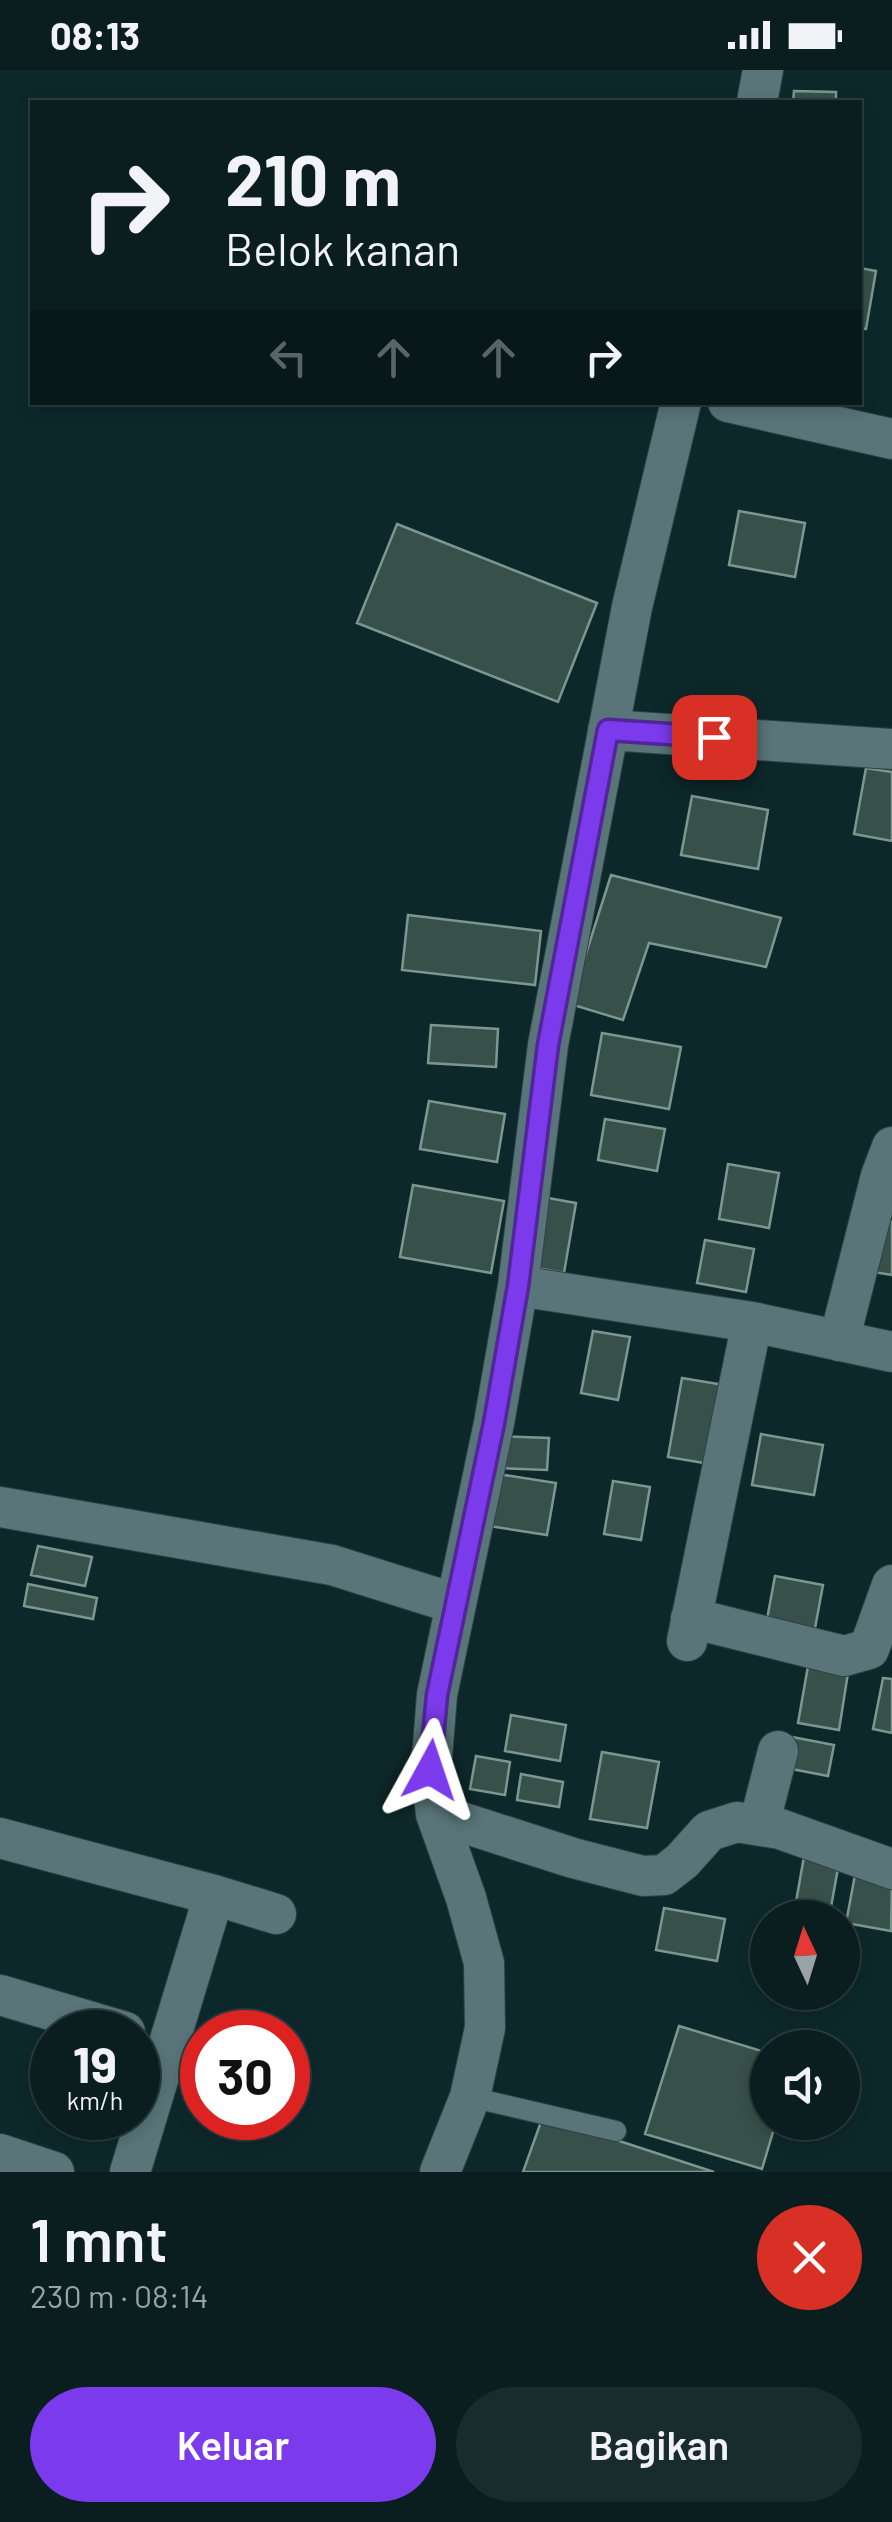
<!DOCTYPE html>
<html lang="id">
<meta charset="utf-8">
<style>
body{margin:0;font-family:Barlow,sans-serif;background:#182b2d;color:#f1f3f6;height:100vh;display:flex;flex-direction:column;font-size:38px;white-space:nowrap}
*{box-sizing:border-box;margin:0}
p{font-size:32px;color:#99a2a5}
.icon{flex:none;width:55px;height:55px;fill:none;stroke:currentColor;stroke-width:2;stroke-linecap:round;stroke-linejoin:round}
.map{position:relative;height:2102px;overflow:hidden}
.panel{display:flex;flex-direction:column;background:#0a1e20;flex:1}
.panel>*{flex:none}
.top-card{position:absolute;left:30px;top:30px;width:832px;height:305px;border-radius:0px;box-shadow:0 5px 15px #0003,0 0 0 2px #2a3c3e;background:#0a1e20;color:#f1f3f6;overflow:hidden}
.needle{width:65px;rotate:356deg}
.tools{position:absolute;left:750px;top:1830px;display:grid;gap:20px}
.tools a{display:grid;place-items:center;width:110px;height:110px;border-radius:50%;background:#0a1e20;box-shadow:0 5px 15px #0003,0 0 0 2px #2a3c3e;font-size:50px}
.speed{position:absolute;left:30px;top:1940px;display:flex;gap:20px;font-size:50px;font-weight:700;text-align:center}
.speed>*{display:grid;place-content:center;width:130px;height:130px;border-radius:50%;background:#0a1e20;box-shadow:0 5px 15px #0003,0 0 0 2px #2a3c3e;line-height:1}
.speed small{font-size:25px;font-weight:400}
.speed .limit{border:15px solid #d22;background:#fff;color:#111}
.pin{position:absolute;display:grid;place-items:center;width:85px;height:85px;color:#fff;margin:-42px;border-radius:20px;box-shadow:0 5px 15px #0006}
.me{position:absolute;width:110px;margin:-55px;rotate:5deg;stroke-linejoin:round;filter:drop-shadow(0 0 8px #0008)}
.turn{display:flex;align-items:center;gap:35px;height:210px;padding:0 30px;font-size:45px}
.turn .icon{width:130px;height:130px;stroke-width:2.5}
.turn b{display:block;font-size:70px;line-height:85px}
.lanes{display:flex;align-items:center;height:95px;padding:0 30px;background:#0003;justify-content:center;gap:50px;direction:ltr}
.lanes .off{opacity:.35}
.round{display:grid;place-items:center;flex:none;width:105px;height:105px;border-radius:52px;background:#182b2d}
.headline{display:flex;align-items:center;justify-content:space-between;height:170px;padding:0 30px}
h1{font-size:60px;font-weight:600;line-height:75px}
.action{display:flex;gap:20px;margin-top:auto;padding:20px 30px}
.action a{flex:1;height:115px;border-radius:60px;background:#7c3aed;color:#fff;font-size:40px;font-weight:600;line-height:115px;text-align:center}
.action a+a{background:#182b2d;color:#f1f3f6}
.status{display:flex;justify-content:space-between;align-items:center;height:70px;padding:0 50px;background:#0a1e20;direction:ltr}
.status svg{height:28px;fill:currentColor}
.map>svg:first-child{display:block}
.building{fill:#375049;stroke:#7c978f;stroke-width:2.5}
.lines{fill:none;stroke-linecap:round;stroke-linejoin:round}
.service-casing{stroke:#304044;stroke-width:22}
.minor-casing{stroke:#304044;stroke-width:42}
.service{stroke:#597579;stroke-width:20}
.minor{stroke:#597579;stroke-width:40}
.route-casing{stroke:#51269a;stroke-width:25}
.route{stroke:#7c3aed;stroke-width:18}
</style>
<div class="status"><b>08:13</b><svg viewBox="0 0 49 12"><path d="M0 12V9h3v3zM5 12V6h3v6zM10 12V3h3v9zM15 12V0h3v12zM26 1h20v11H26zM47 4h2v5h-2z"/></svg></div>
<div class="map">
<svg width="892" height="2102" viewBox="0 0 892 2102">
<rect width="100%" height="100%" fill="#0d282b"/>
<!-- building -->
<path class="building" d="M794 21 836 22V32H793Z
M860 198 876 201 866 259 860 258Z
M739 441 805 453 795 507 729 495Z
M397 454 597 533 558 632 357 553Z
M866 698 892 702V771L854 764Z
M692 726 768 740 758 799 681 785Z
M611 805 781 848 766 897 649 873 623 950 570 934Z
M408 845 541 861 535 915 402 900Z
M431 955 498 959 496 997 428 993Z
M602 963 681 977 669 1039 591 1025Z
M429 1031 505 1044 497 1092 420 1079Z
M605 1049 665 1059 657 1101 598 1090Z
M728 1094 779 1103 769 1158 719 1149Z
M413 1115 504 1131 491 1203 400 1187Z
M537 1126 576 1133 564 1203 525 1196Z
M877 1149 892 1152V1205L867 1201Z
M705 1170 754 1179 746 1222 697 1213Z
M593 1261 630 1267 618 1330 581 1323Z
M682 1308 730 1316 716 1395 668 1387Z
M761 1364 823 1375 814 1425 752 1415Z
M498 1366 549 1368 547 1400 497 1398Z
M498 1404 556 1413 547 1465 489 1456Z
M613 1411 650 1417 641 1470 604 1464Z
M38 1476 92 1487 85 1516 31 1505Z
M775 1506 823 1515 813 1569 765 1560Z
M28 1514 97 1528 93 1549 24 1536Z
M808 1596 848 1603 839 1660 798 1653Z
M883 1608 892 1609V1663L873 1659Z
M511 1645 566 1655 560 1691 505 1681Z
M787 1666 834 1675 828 1706 781 1697Z
M602 1682 659 1692 647 1758 590 1749Z
M476 1686 510 1692 505 1725 470 1719Z
M521 1704 563 1712 559 1737 517 1730Z
M805 1781 840 1787 829 1848 794 1843Z
M855 1805 892 1811 891 1861 846 1853Z
M664 1838 725 1849 717 1891 656 1880Z
M679 1956 768 1983V2052H776L762 2099 645 2064Z
M543 2046 714 2102H523Z"/>
<g class="lines">
<defs>
<path id="service" d="M470 2027 616 2061"/>
<path id="minor" d="M757 32 763 0
M728 332 892 369
M608 660 892 679
M518 1216 752 1252 892 1282
M839 1271 881 1106 892 1077
M0 1437 332 1495 456 1534
M691 1548 844 1586 869 1579 892 1515
M687 1571 752 1252
M436 1744 573 1788 643 1806 664 1805 682 1791 709 1761 737 1752 780 1759 892 1799
M759 1755 778 1681
M0 1768 214 1825 276 1844
M0 1925 125 1962
M0 2084 54 2102
M130 2102 214 1825
M440 2102 470 2027 485 1958 484 1893 466 1828 436 1744 431 1700 437 1625 494 1353 518 1216 548 975 632 537 681 332"/>
</defs>
<!-- service casing -->
<use href="#service" class="service-casing"/>
<!-- minor casing -->
<use href="#minor" class="minor-casing"/>
<!-- service -->
<use href="#service" class="service"/>
<!-- minor -->
<use href="#minor" class="minor"/>
</g>
<g class="lines">
<defs>
<path id="route" d="M430 1700 437 1625 494 1353 518 1216 548 975 608 660 714 667"/>
</defs>
<!-- route casing -->
<use href="#route" class="route-casing"/>
<!-- route -->
<use href="#route" class="route"/>
</g>
</svg>
<div class="tools">
<a><svg class="needle" viewBox="-14 -14 28 28"><path d="M0-13l5 13h-10z" fill="#e53935"/><path d="M0 13l5-13h-10z" fill="#99a2a5"/></svg></a>
<a><svg class="icon" aria-label="sound" viewBox="0 0 24 24"><path d="M4 9h4l5-4v14l-5-4H4zM17 9q2 3 0 6"/></svg></a>
</div>
<div class="speed"><div>19<small>km/h</small></div><div class="limit">30</div></div>
<div class="pin" style="left:714px;top:667px;background:#d93025"><svg class="icon" aria-label="arrive" viewBox="0 0 24 24"><path d="M6 21V4h12l-3 4 3 4H6"/></svg></div>
<svg class="me" style="left:430px;top:1700px" viewBox="-20 -20 40 40"><path d="M0-17L14 15 0 8-14 15z" fill="#7c3aed" stroke="#fff" stroke-width="4"/></svg>
<div class="top-card">
<div class="turn"><svg class="icon" aria-label="right" viewBox="0 0 24 24"><path d="M7 20v-9h11M14 6l5 5-5 5"/></svg><div><b>210 m</b>Belok kanan</div></div>
<div class="lanes"><svg class="icon off" aria-label="left" viewBox="0 0 24 24"><path d="M17 20v-9H6M10 6l-5 5 5 5"/></svg><svg class="icon off" aria-label="ahead" viewBox="0 0 24 24"><path d="M12 20V5M6 11l6-6 6 6"/></svg><svg class="icon off" aria-label="ahead" viewBox="0 0 24 24"><path d="M12 20V5M6 11l6-6 6 6"/></svg><svg class="icon" aria-label="right" viewBox="0 0 24 24"><path d="M7 20v-9h11M14 6l5 5-5 5"/></svg></div>
</div>
</div>
<section class="panel">
<div class="headline"><div><h1>1 mnt</h1><p>230 m · 08:14</p></div><a class="round" style="background:#d93025;color:#fff"><svg class="icon" aria-label="close" viewBox="0 0 24 24"><path d="M6 6l12 12M18 6L6 18"/></svg></a></div>
<div class="action"><a>Keluar</a><a>Bagikan</a></div>
</section>
